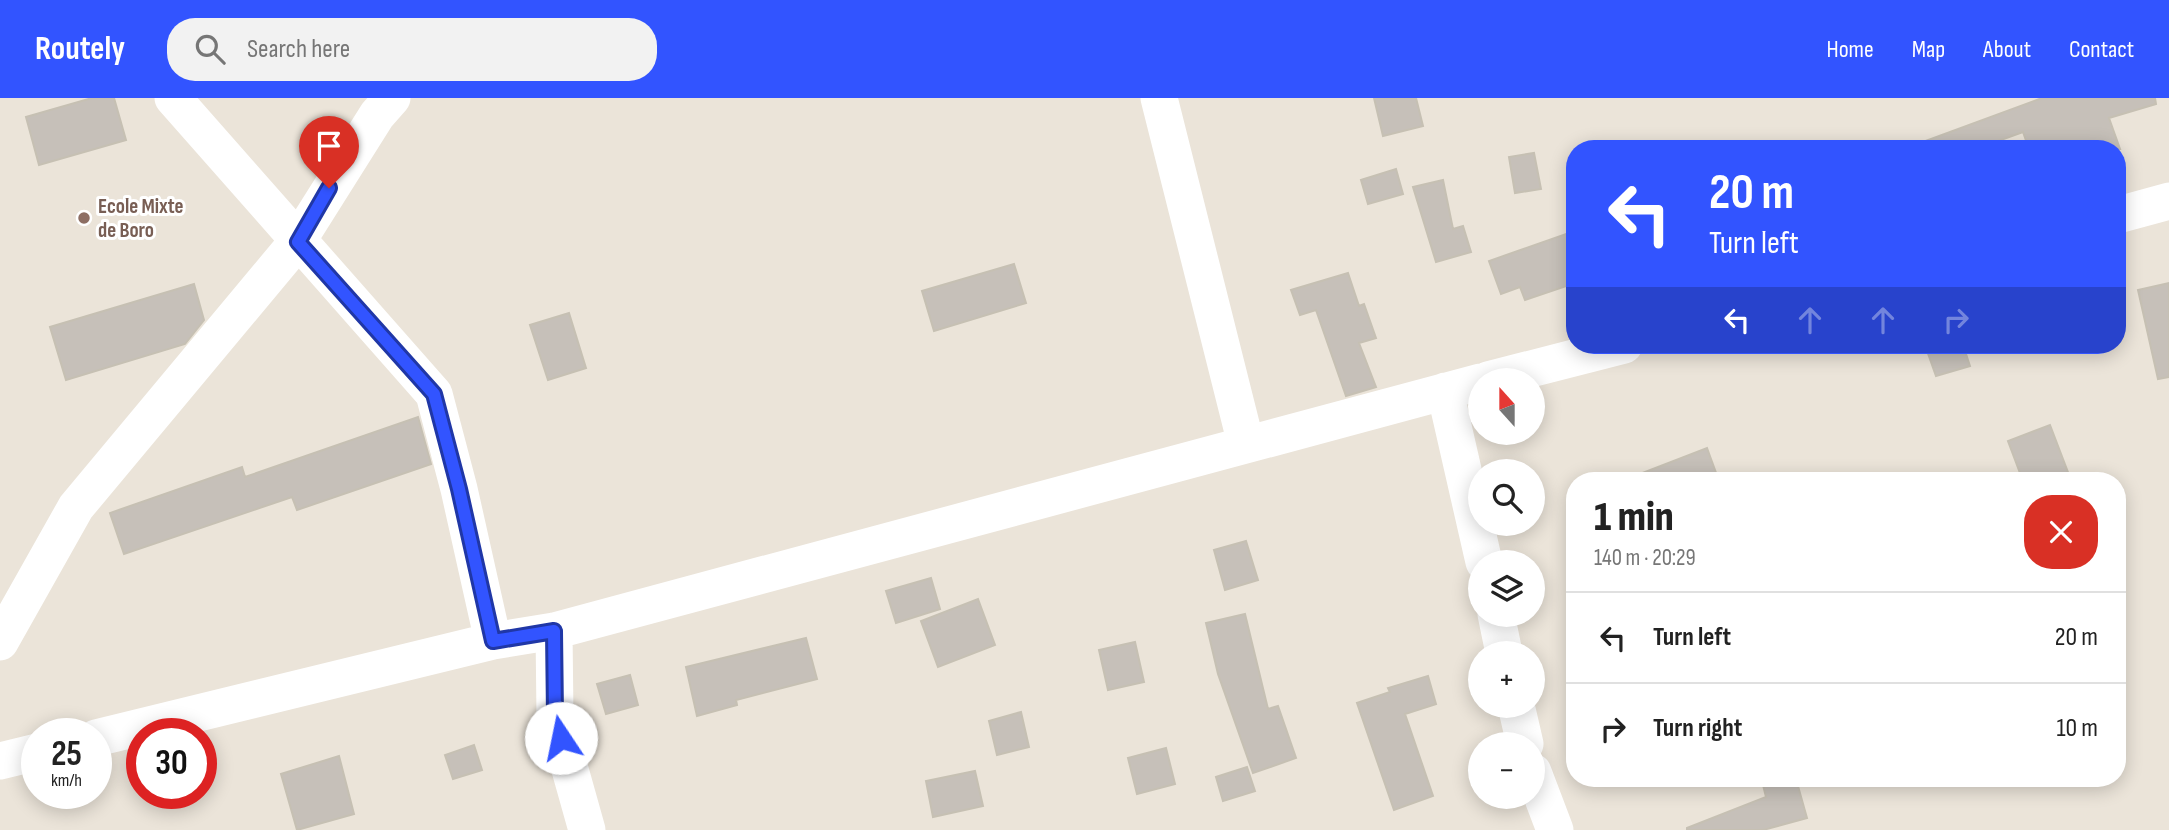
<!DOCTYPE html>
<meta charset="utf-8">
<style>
body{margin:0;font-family:"Sofia Sans Condensed",sans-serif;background:#f2f2f2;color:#222;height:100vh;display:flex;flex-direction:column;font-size:26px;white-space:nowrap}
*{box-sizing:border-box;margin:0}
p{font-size:23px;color:#767676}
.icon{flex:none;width:38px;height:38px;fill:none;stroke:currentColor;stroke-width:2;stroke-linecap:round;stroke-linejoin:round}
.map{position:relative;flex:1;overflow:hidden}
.details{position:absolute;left:1566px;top:374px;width:560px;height:315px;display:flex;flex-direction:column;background:#fff;border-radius:28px;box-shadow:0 4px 18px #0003}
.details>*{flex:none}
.guide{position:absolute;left:1566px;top:42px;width:560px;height:214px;border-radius:28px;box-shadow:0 4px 18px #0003;background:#3254ff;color:#fff;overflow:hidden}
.needle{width:46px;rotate:339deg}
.fabs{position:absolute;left:1468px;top:270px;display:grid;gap:14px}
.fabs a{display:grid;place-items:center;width:77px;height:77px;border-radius:50%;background:#fff;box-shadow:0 4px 18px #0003;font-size:35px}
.speed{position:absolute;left:21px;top:620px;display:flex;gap:14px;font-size:35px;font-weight:700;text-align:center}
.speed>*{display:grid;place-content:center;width:91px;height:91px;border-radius:50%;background:#fff;box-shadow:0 4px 18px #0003;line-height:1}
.speed small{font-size:18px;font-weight:400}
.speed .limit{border:10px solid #d22;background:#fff;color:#111}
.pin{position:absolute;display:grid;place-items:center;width:60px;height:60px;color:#fff;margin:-72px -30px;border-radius:50% 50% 50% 0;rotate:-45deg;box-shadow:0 0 7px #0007}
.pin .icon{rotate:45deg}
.me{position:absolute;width:77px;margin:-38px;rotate:349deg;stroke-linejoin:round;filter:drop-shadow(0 0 5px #0008)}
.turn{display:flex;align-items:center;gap:24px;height:147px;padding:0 28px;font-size:32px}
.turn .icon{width:91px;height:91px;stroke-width:2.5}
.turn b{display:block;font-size:49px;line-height:60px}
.lanes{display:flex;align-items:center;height:66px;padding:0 28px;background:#0003;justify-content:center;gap:35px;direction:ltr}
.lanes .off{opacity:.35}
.round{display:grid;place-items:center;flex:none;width:74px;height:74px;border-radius:28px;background:#f2f2f2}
.headline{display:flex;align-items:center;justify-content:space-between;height:119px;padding:0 28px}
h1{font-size:42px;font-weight:800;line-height:52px}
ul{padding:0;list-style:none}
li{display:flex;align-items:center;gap:21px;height:91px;padding:0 28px;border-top:2px solid #e0e0e0}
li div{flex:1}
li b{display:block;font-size:26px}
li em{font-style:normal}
header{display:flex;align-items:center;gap:42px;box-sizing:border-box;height:98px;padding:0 35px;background:#3254ff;color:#fff}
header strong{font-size:33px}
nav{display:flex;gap:38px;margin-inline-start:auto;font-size:24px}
.search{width:490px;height:63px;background:#f2f2f2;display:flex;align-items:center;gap:18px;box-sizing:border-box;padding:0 24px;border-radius:28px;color:#767676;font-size:26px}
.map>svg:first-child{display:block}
.building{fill:#c6c0b9;stroke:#c6c0b3;stroke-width:2}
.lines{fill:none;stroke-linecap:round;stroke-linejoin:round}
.minor{stroke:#fff;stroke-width:37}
.route-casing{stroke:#2037a6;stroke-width:18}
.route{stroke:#3254ff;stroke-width:12}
.education-dot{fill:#8d6e63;stroke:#fff;stroke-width:2.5}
.labels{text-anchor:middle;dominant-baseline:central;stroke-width:6;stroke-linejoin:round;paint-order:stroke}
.education-label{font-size:21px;font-weight:bold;fill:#785e54;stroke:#fff;text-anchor:start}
</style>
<header>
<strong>Routely</strong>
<div class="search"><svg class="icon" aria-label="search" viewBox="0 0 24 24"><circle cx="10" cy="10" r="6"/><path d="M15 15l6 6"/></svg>Search here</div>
<nav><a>Home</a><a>Map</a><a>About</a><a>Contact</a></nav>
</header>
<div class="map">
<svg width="2169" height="732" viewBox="0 0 2169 732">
<rect width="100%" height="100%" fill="#ebe4d9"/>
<!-- building -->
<path class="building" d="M92 0H114L126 42 39 67 26 19Z
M1374 0H1416L1423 28 1383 38Z
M2042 0H2155L2156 6 2109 20 2120 51H2029L2023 34 1976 51H1912V48Z
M1534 55 1541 91 1515 95 1509 59Z
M1396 71 1403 96 1368 106 1361 82Z
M1443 82 1453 131 1463 128 1471 154 1436 164 1413 89Z
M1575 133V185L1525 202 1520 189 1501 196 1489 163Z
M1014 166 1026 205 934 233 922 193Z
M1348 175 1359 208 1364 206 1376 240 1359 245 1376 289 1346 298 1316 212 1300 217 1291 192Z
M2169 185V279L2158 281 2138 192Z
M194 186 204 222 185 246 66 282 50 229Z
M569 215 586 270 548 282 530 227Z
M1925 247H1963L1970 268 1936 278Z
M418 319 431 366 297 412 292 399 124 456 110 415 242 369 245 379Z
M2050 327 2069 377 2052 383H2023L2008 343Z
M1707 350 1719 383H1627V381Z
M1246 443 1258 482 1225 492 1214 452Z
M931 480 940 511 896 525 886 493Z
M978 501 995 547 938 569 921 523Z
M1245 516 1268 611 1278 608 1296 660 1253 675 1218 576 1206 525Z
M806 540 817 581 736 602 737 607 697 618 686 569Z
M1135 544 1144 584 1108 592 1099 552Z
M630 577 638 607 606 616 597 586Z
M1428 578 1436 606 1405 616 1433 698 1394 712 1357 605 1390 594 1388 590Z
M1021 614 1029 649 997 657 989 623Z
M474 647 482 672 453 681 445 657Z
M1166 650 1175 686 1137 696 1128 660Z
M339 658 354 716 297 732 281 676Z
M1247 669 1255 693 1223 703 1216 679Z
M975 673 983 708 933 719 926 683Z
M1784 681H1796L1807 720 1763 732H1687V730L1766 699 1763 687Z"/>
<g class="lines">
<!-- minor -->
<path class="minor" d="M173 0 434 296 459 391 493 543
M1159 0 1246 346
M2118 117 2169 103
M1488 282 1624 247
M1445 293 1484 464
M1496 516 1504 555
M554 533 555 618 587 732
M0 544 76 409 297 144 377 17 392 0
M1516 607 1525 646
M96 640 493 543 554 533 1480 284
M0 663 37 654
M1533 674 1555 732"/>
</g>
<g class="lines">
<defs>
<path id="route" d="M329 90 298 144 434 296 459 391 493 543 554 533 555 618 561 640"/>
</defs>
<!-- route casing -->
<use href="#route" class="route-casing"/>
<!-- route -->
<use href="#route" class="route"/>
</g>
<!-- markers -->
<circle class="education-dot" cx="84" cy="120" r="7"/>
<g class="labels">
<!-- education labels -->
<g class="education-label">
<text x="98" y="108">Ecole Mixte<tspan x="98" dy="24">de Boro</tspan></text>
</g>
</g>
</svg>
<div class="fabs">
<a><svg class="needle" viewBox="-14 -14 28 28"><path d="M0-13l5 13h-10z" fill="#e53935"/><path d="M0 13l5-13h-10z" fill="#767676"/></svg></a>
<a><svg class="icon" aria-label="search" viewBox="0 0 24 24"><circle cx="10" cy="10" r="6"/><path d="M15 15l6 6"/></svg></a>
<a><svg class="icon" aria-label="layers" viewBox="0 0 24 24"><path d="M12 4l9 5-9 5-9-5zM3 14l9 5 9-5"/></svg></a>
<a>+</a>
<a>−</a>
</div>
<div class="speed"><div>25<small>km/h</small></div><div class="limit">30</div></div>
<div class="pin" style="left:329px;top:90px;background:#d93025"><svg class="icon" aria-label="arrive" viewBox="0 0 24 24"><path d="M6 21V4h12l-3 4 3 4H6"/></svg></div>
<svg class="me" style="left:561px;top:640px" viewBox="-20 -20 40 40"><circle r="19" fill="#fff"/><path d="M0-13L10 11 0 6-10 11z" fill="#3254ff"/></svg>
<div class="guide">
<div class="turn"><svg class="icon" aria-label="left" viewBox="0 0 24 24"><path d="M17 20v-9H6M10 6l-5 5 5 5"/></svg><div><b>20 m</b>Turn left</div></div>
<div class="lanes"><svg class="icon" aria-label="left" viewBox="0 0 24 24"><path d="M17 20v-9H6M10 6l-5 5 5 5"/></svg><svg class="icon off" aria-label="ahead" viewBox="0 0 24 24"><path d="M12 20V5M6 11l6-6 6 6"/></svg><svg class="icon off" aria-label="ahead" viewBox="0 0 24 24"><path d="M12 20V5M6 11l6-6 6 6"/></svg><svg class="icon off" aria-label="right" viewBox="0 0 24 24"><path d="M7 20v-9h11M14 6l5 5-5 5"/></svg></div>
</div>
<section class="details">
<div class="headline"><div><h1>1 min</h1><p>140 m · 20:29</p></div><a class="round" style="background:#d93025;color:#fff"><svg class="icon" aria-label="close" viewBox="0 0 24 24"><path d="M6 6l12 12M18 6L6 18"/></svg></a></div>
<ul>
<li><svg class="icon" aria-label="left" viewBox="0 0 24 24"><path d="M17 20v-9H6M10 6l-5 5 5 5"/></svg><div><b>Turn left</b></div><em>20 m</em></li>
<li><svg class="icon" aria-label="right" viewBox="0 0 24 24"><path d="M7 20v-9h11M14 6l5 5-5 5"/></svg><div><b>Turn right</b></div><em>10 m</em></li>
</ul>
</section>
</div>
